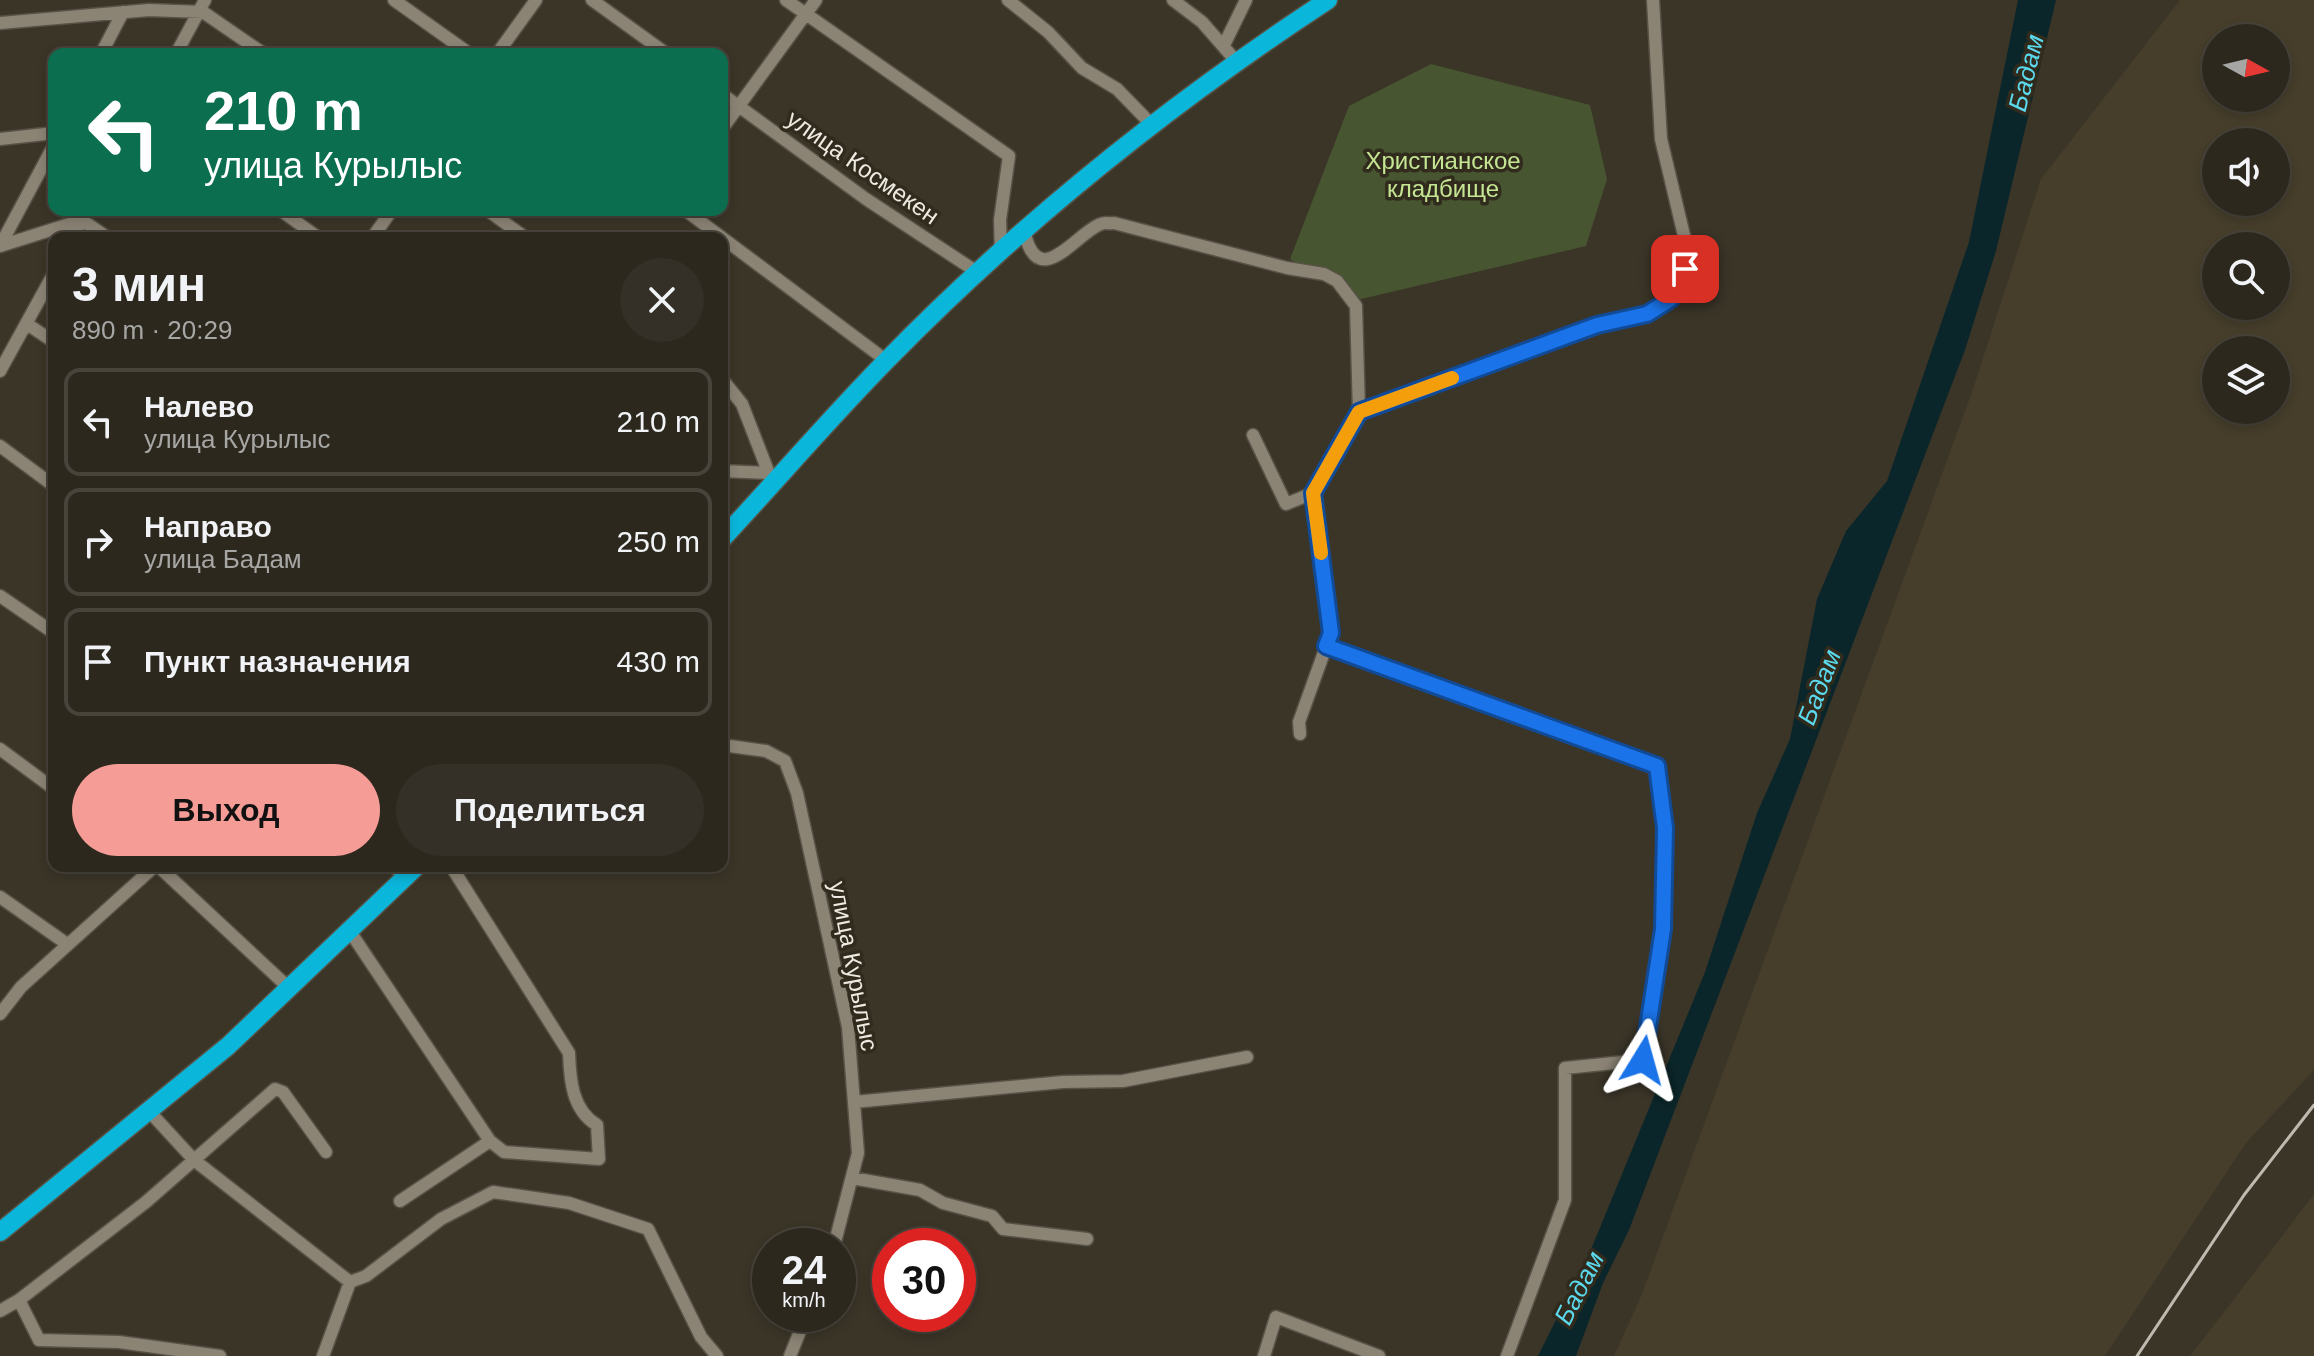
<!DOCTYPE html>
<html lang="ru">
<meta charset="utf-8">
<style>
body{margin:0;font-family:Helvetica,sans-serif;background:#343027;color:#f1f3f6;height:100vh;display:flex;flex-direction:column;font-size:30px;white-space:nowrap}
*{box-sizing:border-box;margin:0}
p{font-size:26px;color:#a6a6a4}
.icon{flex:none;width:44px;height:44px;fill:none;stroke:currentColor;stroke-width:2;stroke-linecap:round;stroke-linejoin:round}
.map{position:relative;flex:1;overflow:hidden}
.side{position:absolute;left:48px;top:232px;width:680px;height:640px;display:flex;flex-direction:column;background:#2c281e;border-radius:16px;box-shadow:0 4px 12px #0003,0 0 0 2px #48443c}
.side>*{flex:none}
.guide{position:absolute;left:48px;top:48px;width:680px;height:168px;border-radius:16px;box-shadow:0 4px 12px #0003,0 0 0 2px #48443c;background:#0b6e4f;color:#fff;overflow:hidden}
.needle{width:52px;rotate:98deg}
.buttons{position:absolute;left:2202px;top:24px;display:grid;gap:16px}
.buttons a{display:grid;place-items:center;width:88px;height:88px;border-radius:50%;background:#2c281e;box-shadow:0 4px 12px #0003,0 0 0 2px #48443c;font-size:40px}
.speed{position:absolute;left:752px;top:1228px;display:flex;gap:16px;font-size:40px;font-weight:700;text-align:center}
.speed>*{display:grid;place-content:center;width:104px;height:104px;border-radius:50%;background:#2c281e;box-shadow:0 4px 12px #0003,0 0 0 2px #48443c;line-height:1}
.speed small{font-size:20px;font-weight:400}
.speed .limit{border:12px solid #d22;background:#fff;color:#111}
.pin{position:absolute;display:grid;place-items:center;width:68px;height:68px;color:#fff;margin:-34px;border-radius:16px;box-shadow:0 4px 12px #0006}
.me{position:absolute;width:88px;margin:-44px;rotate:8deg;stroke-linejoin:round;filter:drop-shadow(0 0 6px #0008)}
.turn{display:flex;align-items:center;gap:28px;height:168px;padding:0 24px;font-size:36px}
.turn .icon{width:104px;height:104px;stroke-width:2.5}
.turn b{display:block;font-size:56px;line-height:68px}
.round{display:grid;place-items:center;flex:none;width:84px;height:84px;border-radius:42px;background:#343027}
.head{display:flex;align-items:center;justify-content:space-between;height:136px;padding:0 24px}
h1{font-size:48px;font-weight:700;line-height:60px}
.primary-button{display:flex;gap:16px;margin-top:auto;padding:16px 24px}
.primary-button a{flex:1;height:92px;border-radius:48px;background:#f59c96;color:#111;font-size:32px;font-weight:700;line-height:92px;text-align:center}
.primary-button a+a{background:#343027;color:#f1f3f6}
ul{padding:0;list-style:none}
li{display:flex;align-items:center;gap:24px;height:108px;margin:0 16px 12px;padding:0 8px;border:4px solid #48443c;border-radius:16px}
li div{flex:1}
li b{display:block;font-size:30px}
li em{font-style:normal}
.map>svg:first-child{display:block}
.built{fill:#463e2b;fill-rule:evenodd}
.green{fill:#475530}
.water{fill:#0b262a}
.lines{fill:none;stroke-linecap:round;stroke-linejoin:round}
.minor-casing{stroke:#575246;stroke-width:15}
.highway-casing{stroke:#575246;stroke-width:21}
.minor{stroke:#8b8475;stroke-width:12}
.highway{stroke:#0bb6db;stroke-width:18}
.rail{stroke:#bfbab0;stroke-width:3}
.route-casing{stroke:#114b97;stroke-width:20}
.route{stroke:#1a73e8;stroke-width:14}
.slow{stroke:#f59e0b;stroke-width:14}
.labels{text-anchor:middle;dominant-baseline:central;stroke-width:7;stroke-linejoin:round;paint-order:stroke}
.park-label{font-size:24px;fill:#c4e592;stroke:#312b1e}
.street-label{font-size:24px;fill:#eeeae1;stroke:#312b1e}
.water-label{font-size:26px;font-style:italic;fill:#5bd9ed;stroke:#312b1e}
</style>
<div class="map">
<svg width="2314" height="1356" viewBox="0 0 2314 1356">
<rect width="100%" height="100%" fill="#3b3528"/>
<!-- built -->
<path class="built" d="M2180 0H2314V1070L2246 1143 2105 1356H1614L1642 1294 1972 392 2041 179ZM2216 38H2276V98H2216ZM2216 142H2276V202H2216ZM2216 246H2276V306H2216ZM2216 350H2276V410H2216Z
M2314 1194V1356H2190L2228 1307Z"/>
<!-- green -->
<path class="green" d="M1431 64 1590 105 1607 179 1586 246 1357 300 1290 259 1349 106Z"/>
<!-- water -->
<path class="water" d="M2018 0H2056L1996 251 1965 350 1629 1230 1603 1283 1576 1356H1538L1590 1252 1705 972 1757 813 1790 739 1817 599 1846 531 1887 481 1969 242Z"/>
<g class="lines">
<defs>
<path id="minor" d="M394 0 470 54
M592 0 667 54
M786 0 1009 156 1000 220 1001 254
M1008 0 1048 32 1082 68 1117 89 1153 126
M1173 0 1202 22 1236 61
M0 23 149 10 203 12 264 54
M1224 45 1246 0
M101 54 123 12
M176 54 205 0
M497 54 536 0
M722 94 866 199 980 274
M722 129 816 0
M0 139 54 133
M280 210 319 238
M487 210 526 238
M685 210 887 361
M1025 234C1039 293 1078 231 1101 224 1105 222 1110 224 1114 223L1287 268 1324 274 1337 281 1356 306 1359 412
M72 238 88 210
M372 238 392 210
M0 246 82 220 108 238
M0 246 54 145
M27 324 54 342
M0 371 54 273
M722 379 742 404 773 484
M1253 435 1286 504 1313 493
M0 446 54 486
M722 471 767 473
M0 596 54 633
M1326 646 1657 766 1665 828 1663 929 1643 1060 1565 1068V1200L1507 1356
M1300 734 1299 722 1331 633 1313 493 1359 412 1597 325 1647 314 1671 299 1683 278 1687 248 1661 139 1653 0
M722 745 766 751 785 761 797 793 848 1027 858 1153 834 1246
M0 749 54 789
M158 866 289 988
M392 866 406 876
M451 866 569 1053C570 1080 572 1110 597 1125L599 1159 504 1152 490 1141
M0 897 67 944
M349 930 490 1141 400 1201
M0 1014 21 987 155 866
M854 1102 1063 1082 1123 1081 1247 1057
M148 1110 194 1160 350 1282 323 1356
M852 1178 920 1190 943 1203 992 1216 1003 1229 1087 1239
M350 1282 366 1276 441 1219 493 1192 569 1203 648 1229 701 1337 717 1356
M19 1300 39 1340 119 1342 220 1356
M0 1311 19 1300 146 1202 275 1089 283 1092 326 1152
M790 1356 807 1314
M1264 1356 1276 1317 1379 1356"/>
<path id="highway" d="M722 539C777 480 830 418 887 360 1018 226 1171 103 1328 0
M0 1232 228 1046 417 866"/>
</defs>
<!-- minor casing -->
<use href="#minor" class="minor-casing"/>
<!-- highway casing -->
<use href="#highway" class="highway-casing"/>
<!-- minor -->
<use href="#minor" class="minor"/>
<!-- highway -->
<use href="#highway" class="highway"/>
<!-- rail -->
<path class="rail" d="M2137 1356 2244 1195 2314 1105"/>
</g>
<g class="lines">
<defs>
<path id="route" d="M1643 1060 1663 929 1665 828 1657 766 1326 646 1331 633 1313 493 1359 412 1597 325 1647 314 1671 299 1683 278 1685 269"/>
</defs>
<!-- route casing -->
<use href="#route" class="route-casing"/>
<!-- route -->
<use href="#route" class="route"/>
<!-- slow -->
<path class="slow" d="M1321 553 1313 493 1359 412 1452 378"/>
</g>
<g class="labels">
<!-- park labels -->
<g class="park-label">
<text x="1443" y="160">Христианское<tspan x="1443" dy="28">кладбище</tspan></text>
</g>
<!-- street labels -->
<g class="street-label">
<text transform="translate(863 167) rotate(35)">улица Космекен</text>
<text transform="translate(854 966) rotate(79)">улица Курылыс</text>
</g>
<!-- water labels -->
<g class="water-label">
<text transform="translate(2026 73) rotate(-76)">Бадам</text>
<text transform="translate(1819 687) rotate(-69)">Бадам</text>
<text transform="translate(1579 1288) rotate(-63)">Бадам</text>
</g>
</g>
</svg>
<div class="buttons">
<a><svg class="needle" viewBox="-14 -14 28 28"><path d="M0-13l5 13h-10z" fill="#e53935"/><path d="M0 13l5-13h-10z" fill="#a6a6a4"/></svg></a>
<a><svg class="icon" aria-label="sound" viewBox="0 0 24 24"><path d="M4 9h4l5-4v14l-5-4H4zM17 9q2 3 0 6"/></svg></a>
<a><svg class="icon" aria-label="search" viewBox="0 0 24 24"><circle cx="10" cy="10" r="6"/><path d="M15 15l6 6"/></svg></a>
<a><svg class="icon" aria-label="layers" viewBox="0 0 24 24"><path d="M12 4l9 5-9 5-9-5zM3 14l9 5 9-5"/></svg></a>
</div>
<div class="speed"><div>24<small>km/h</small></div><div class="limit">30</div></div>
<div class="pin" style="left:1685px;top:269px;background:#d93025"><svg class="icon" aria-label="arrive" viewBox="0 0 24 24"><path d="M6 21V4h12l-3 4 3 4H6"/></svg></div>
<svg class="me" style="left:1643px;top:1060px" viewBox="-20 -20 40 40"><path d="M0-17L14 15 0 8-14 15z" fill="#1a73e8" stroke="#fff" stroke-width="4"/></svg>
<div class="guide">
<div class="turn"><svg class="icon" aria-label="left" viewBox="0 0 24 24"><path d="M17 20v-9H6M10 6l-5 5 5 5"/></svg><div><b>210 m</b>улица Курылыс</div></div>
</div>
<section class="side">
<div class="head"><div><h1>3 мин</h1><p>890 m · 20:29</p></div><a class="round"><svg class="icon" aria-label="close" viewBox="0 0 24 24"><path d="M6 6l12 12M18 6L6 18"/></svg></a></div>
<ul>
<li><svg class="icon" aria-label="left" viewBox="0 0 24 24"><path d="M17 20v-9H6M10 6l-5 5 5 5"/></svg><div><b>Налево</b><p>улица Курылыс</p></div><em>210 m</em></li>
<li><svg class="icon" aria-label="right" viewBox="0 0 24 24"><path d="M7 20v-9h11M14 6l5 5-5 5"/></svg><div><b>Направо</b><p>улица Бадам</p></div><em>250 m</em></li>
<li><svg class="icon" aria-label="arrive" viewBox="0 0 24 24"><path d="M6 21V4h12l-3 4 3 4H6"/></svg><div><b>Пункт назначения</b></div><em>430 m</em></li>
</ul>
<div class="primary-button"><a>Выход</a><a>Поделиться</a></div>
</section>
</div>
